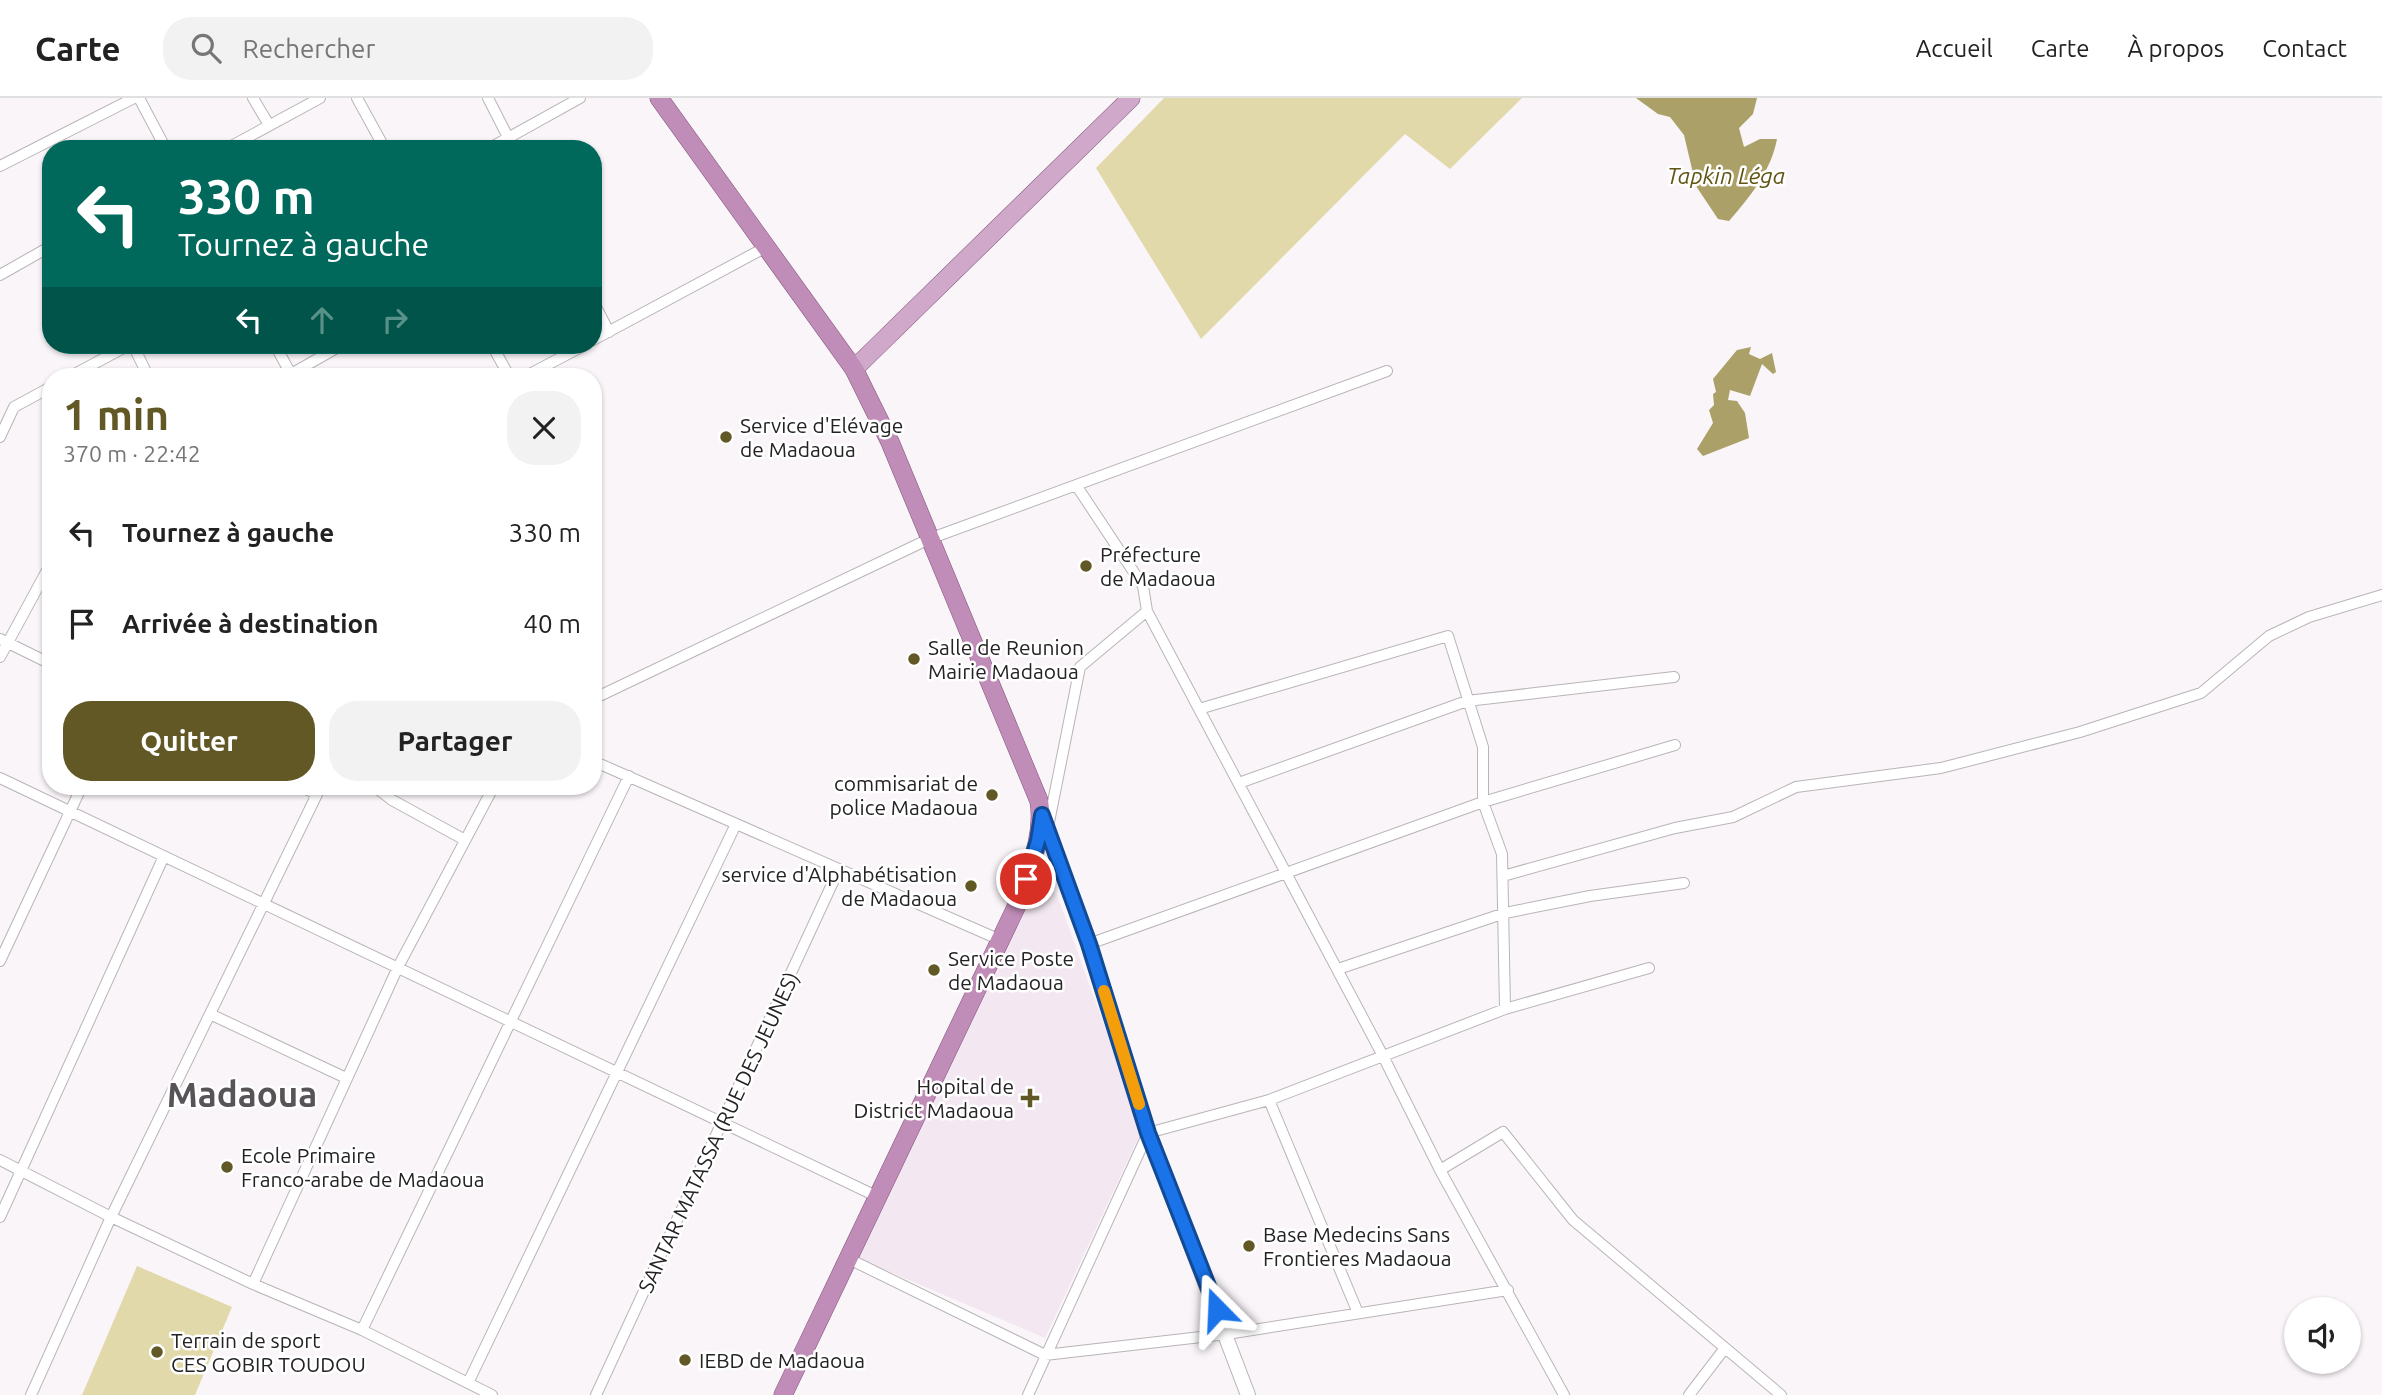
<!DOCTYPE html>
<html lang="fr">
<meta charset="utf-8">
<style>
body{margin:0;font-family:Ubuntu,sans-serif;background:#f2f2f2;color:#222;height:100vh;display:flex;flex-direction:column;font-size:26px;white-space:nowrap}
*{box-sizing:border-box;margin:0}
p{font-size:23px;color:#767676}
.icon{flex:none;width:38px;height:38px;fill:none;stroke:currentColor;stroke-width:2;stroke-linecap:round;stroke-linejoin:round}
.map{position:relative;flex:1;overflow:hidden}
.drawer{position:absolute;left:42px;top:270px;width:560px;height:427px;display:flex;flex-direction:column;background:#fff;border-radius:28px;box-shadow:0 2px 5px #0004}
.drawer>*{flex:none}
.guide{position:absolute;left:42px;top:42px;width:560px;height:214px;border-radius:28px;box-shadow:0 2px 5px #0004;background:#00695c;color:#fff;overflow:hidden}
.fabs{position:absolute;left:2284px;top:1199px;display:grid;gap:14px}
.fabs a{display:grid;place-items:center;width:77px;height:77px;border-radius:50%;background:#fff;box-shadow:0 2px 5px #0004;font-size:35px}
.pin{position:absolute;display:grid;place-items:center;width:60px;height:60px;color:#fff;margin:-30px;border:4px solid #fff;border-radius:50%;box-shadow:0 2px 7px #0007}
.me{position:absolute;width:77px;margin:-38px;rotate:339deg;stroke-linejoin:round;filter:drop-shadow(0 0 5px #0008)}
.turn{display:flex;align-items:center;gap:24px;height:147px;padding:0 21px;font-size:32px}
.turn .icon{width:91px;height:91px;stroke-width:2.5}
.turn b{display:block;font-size:49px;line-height:60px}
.lanes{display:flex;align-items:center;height:66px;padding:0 21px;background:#0003;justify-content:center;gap:35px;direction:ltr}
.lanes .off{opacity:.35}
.round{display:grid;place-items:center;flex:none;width:74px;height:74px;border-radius:28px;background:#f2f2f2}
.head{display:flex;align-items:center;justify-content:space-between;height:119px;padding:0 21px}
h1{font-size:42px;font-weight:600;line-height:52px;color:#625825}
.action{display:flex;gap:14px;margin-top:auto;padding:14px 21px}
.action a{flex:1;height:80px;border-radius:28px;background:#625825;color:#fff;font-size:28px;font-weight:600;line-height:80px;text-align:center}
.action a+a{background:#f2f2f2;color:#222}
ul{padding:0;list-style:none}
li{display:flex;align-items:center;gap:21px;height:91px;padding:0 21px}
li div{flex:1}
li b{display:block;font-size:26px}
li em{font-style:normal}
header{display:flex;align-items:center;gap:42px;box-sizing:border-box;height:98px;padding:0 35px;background:#fff;border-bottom:2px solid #e0e0e0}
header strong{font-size:33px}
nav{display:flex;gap:38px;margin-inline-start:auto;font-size:24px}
.search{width:490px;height:63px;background:#f2f2f2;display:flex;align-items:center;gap:18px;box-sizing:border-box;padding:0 24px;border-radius:28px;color:#767676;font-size:26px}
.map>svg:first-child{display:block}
.built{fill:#f3e8f1}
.green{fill:#e2d9ab}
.water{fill:#aba068}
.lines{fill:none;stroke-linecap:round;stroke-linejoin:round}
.minor-casing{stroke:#b9b4b8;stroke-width:12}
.tertiary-casing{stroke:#b9b4b8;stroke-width:16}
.primary-casing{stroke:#805479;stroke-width:19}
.trunk-casing{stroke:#805479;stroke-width:19}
.minor{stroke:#fff;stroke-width:10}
.tertiary{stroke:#fff;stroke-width:14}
.primary{stroke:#d0a9ca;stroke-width:18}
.trunk{stroke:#c08cb8;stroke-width:18}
.route-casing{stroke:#114b97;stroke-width:18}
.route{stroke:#1a73e8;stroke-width:12}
.slow{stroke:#f59e0b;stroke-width:12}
.poi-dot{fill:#625825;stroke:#fff;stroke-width:2.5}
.labels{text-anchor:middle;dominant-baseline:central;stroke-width:5;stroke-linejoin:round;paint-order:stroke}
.poi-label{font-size:21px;fill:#242224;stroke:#fff;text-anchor:start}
.street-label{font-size:21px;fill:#242224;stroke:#fff}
.water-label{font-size:23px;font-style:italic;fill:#625513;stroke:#fff}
.town-label{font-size:35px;font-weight:bold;fill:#575356;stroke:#fff}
</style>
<header>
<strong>Carte</strong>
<div class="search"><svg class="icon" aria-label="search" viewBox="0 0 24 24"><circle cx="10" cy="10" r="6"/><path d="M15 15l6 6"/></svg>Rechercher</div>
<nav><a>Accueil</a><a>Carte</a><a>À propos</a><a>Contact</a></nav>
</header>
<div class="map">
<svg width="2382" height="1297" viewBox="0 0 2382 1297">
<rect width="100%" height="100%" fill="#faf5f9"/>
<!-- built -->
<path class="built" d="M1048 785 1057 797 1142 1032 1045 1240 855 1159 1027 801Z"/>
<!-- green -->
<path class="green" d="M1164 0H1522L1450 71 1405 36 1201 241 1096 70Z
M137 1168 232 1209 195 1297H82Z"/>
<!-- water -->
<path class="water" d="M1636 0H1757L1753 16 1739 30 1744 49 1760 41H1777C1771 73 1750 99 1729 123L1718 121 1696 88 1684 37 1670 19 1658 16Z
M1751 249 1749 256 1760 261 1772 255 1776 274 1773 276 1762 266 1750 298 1730 292 1728 302 1737 303 1745 315 1749 340 1703 358 1697 351 1713 325 1709 312 1714 307 1713 296 1716 294 1713 281 1737 252Z"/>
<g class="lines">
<defs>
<path id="minor" d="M139 0 166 51
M253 0 269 27
M357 0 385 51
M488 0 514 51
M226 51 320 0
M488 51 580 0
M0 68 134 0
M0 177 51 148
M593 203 609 234
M593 242 768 148
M133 247 148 278
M275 247 292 278
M492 247 509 278
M291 276 342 247
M71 278 129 247
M526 278 585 247
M0 339 14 309 51 289
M1076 387 1143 488 1147 513 1383 958 1440 1072 1564 1297
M0 541 51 566
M0 559 51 465
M593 601 929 441 1387 273
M1199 611 1448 538 1483 649V704L1502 756 1505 911
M593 663 998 841
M0 680 876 1098
M1239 685 1467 603 1674 579
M300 688 316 696
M374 688 392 702 465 742
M1048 729 1080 569 1147 513
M1503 778 1675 730 1733 719 1796 689 1941 670 2080 634 2201 595 2269 538 2309 519 2382 497
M1089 846 1483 704 1675 647
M0 863 82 688
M1338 871 1505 815 1590 798 1684 785
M210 916 346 980
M1269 1002 1358 1215
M0 1062 111 1119 253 1186 362 1232 492 1297
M1440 1072 1503 1034 1573 1122 1781 1297
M0 1119 164 758
M847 1160 1045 1257 1227 1236 1508 1192
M253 1186 398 869 494 688
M362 1232 629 678
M468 1285 736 726
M31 1297 111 1119 321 688
M596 1297 839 771
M1028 1297 1148 1035 1269 1002 1505 911 1649 870
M1689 1297 1725 1250"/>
<path id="tertiary" d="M1042 717 1089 846 1148 1035 1248 1297"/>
<path id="primary" d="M854 271 1131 0"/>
<path id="trunk" d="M659 0 854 271 890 344 1039 703C1045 737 1029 771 1019 803L783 1297"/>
</defs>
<!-- minor casing -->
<use href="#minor" class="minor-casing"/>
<!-- tertiary casing -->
<use href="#tertiary" class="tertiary-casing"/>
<!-- primary casing -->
<use href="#primary" class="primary-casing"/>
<!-- trunk casing -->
<use href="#trunk" class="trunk-casing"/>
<!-- minor -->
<use href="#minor" class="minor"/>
<!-- tertiary -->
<use href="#tertiary" class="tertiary"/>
<!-- primary -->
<use href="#primary" class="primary"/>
<!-- trunk -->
<use href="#trunk" class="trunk"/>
</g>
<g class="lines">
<defs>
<path id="route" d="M1026 781 1038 743 1042 717 1089 846 1148 1035 1217 1211"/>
</defs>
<!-- route casing -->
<use href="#route" class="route-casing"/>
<!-- route -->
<use href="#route" class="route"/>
<!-- slow -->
<path class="slow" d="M1104 893 1139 1006"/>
</g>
<!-- markers -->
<g class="poi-dot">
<circle cx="726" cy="339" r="7"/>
<circle cx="1086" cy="468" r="7"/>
<circle cx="914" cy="561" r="7"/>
<circle cx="992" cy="697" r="7"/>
<circle cx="971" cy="788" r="7"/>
<circle cx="934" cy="872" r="7"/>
<path d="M1026.5 989.5h7v7h7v7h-7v7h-7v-7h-7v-7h7z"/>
<circle cx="227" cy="1069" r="7"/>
<circle cx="1249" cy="1148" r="7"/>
<circle cx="157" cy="1254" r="7"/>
<circle cx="685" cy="1262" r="7"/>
</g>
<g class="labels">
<!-- poi labels -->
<g class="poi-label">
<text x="740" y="327">Service d'Elévage<tspan x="740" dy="24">de Madaoua</tspan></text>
<text x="1100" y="456">Préfecture<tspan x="1100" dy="24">de Madaoua</tspan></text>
<text x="928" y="549">Salle de Reunion<tspan x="928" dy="24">Mairie Madaoua</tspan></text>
<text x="978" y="685" text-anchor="end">commisariat de<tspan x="978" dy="24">police Madaoua</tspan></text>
<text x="957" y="776" text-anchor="end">service d'Alphabétisation<tspan x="957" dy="24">de Madaoua</tspan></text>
<text x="948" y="860">Service Poste<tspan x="948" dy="24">de Madaoua</tspan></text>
<text x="1014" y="988" text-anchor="end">Hopital de<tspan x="1014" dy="24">District Madaoua</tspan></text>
<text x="241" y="1057">Ecole Primaire<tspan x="241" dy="24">Franco-arabe de Madaoua</tspan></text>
<text x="1263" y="1136">Base Medecins Sans<tspan x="1263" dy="24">Frontieres Madaoua</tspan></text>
<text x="171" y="1242">Terrain de sport<tspan x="171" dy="24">CES GOBIR TOUDOU</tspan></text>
<text x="699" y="1262">IEBD de Madaoua</text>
</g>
<!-- street labels -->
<g class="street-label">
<text transform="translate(718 1034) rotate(-65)">SANTAR MATASSA (RUE DES JEUNES)</text>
</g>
<!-- water labels -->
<g class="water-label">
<text x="1726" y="77">Tapkin Léga</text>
</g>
<!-- town labels -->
<g class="town-label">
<text x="242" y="996">Madaoua</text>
</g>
</g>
</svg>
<div class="fabs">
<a><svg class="icon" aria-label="sound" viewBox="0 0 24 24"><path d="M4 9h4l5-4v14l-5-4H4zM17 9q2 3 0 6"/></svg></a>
</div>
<div class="pin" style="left:1026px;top:781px;background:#d93025"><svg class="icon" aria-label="arrive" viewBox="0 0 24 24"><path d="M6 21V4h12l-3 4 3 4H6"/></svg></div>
<svg class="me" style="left:1217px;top:1211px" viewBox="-20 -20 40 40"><path d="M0-17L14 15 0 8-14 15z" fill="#1a73e8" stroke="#fff" stroke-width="4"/></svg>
<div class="guide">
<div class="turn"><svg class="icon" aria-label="left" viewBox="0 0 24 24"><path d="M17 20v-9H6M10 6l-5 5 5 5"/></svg><div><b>330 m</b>Tournez à gauche</div></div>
<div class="lanes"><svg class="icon" aria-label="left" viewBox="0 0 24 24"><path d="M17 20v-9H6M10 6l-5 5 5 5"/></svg><svg class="icon off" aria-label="ahead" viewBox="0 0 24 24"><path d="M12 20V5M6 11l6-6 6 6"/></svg><svg class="icon off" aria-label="right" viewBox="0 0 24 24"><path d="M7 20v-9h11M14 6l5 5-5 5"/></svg></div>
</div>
<section class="drawer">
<div class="head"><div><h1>1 min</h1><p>370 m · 22:42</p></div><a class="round"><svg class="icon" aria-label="close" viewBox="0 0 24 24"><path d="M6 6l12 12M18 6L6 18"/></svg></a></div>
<ul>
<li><svg class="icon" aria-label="left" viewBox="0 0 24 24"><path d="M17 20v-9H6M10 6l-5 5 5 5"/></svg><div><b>Tournez à gauche</b></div><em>330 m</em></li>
<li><svg class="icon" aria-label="arrive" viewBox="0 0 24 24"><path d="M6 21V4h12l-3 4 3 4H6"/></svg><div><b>Arrivée à destination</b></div><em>40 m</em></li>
</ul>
<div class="action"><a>Quitter</a><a>Partager</a></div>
</section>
</div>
